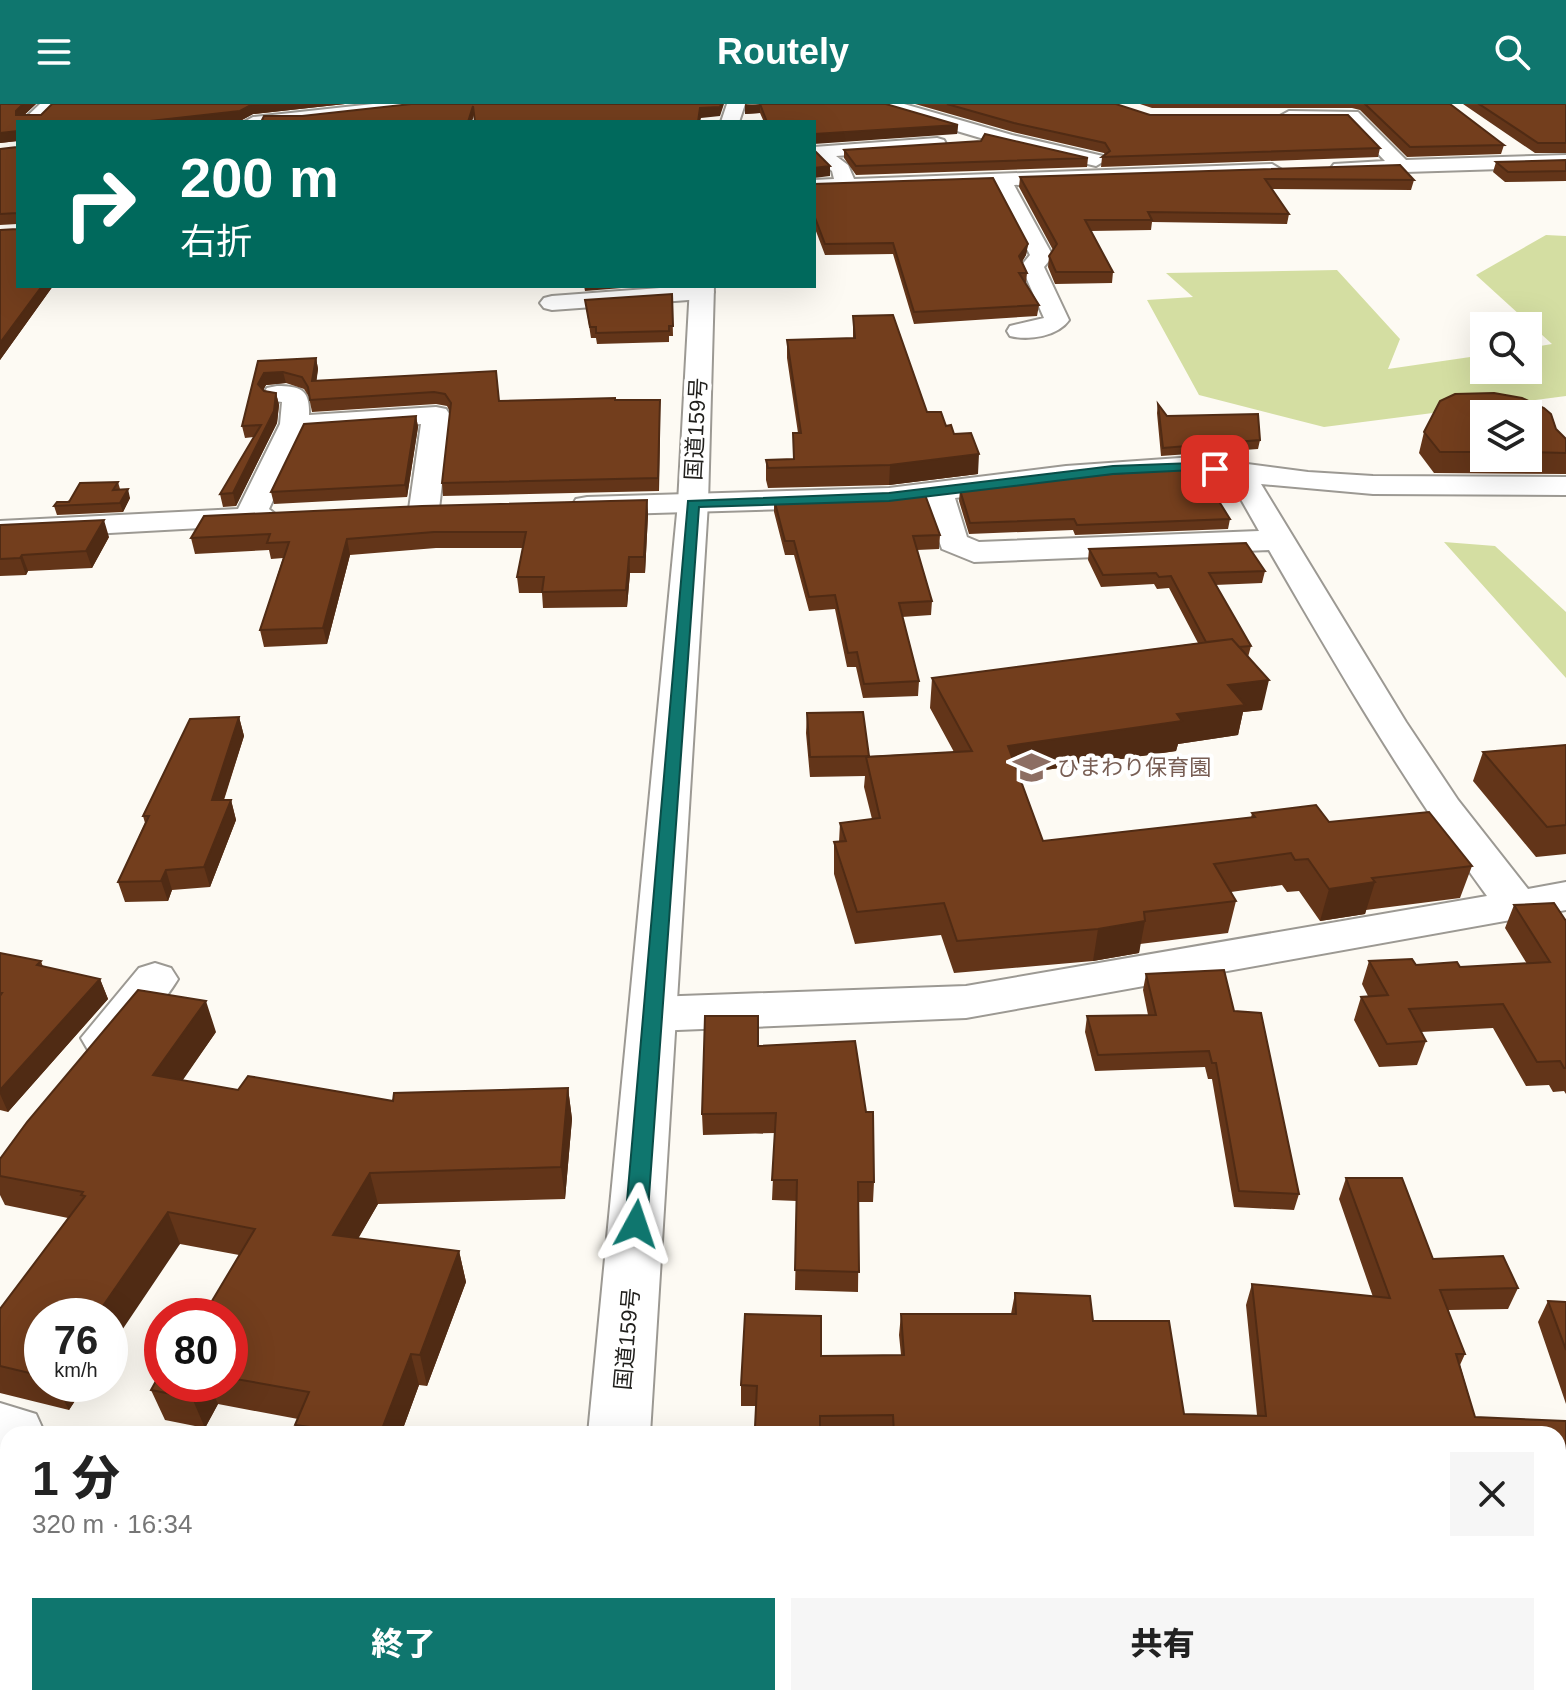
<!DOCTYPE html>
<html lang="ja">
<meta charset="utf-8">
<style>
body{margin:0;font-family:Arial,"Noto Sans JP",sans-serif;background:#f6f6f6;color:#222;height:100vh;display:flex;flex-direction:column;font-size:30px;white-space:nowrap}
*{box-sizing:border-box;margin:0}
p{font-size:26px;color:#767676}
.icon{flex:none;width:44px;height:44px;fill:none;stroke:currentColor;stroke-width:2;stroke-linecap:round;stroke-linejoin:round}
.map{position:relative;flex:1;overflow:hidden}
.details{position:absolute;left:0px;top:1322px;width:1566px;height:280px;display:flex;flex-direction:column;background:#fff;border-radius:24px 24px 0 0;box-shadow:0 8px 32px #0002}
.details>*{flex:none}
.guide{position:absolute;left:16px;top:16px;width:800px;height:168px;border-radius:0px;box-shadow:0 8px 32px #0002;background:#00695c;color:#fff;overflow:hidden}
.tools{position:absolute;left:1470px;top:208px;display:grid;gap:16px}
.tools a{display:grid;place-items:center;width:72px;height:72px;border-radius:0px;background:#fff;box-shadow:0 8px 32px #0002;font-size:40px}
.speed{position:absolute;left:24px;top:1194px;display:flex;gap:16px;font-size:40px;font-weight:700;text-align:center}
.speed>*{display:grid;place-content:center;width:104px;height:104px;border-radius:50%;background:#fff;box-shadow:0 8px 32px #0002;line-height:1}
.speed small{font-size:20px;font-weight:400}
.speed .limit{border:12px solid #d22;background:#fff;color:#111}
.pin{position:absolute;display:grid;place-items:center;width:68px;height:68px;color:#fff;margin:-34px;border-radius:16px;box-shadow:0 4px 12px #0006}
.me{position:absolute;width:88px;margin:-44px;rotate:5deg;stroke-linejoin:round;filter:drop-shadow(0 0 6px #0008)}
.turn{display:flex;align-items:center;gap:28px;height:168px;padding:0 32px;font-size:36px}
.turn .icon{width:104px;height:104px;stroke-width:2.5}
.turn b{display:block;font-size:56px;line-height:68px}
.round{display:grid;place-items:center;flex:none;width:84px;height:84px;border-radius:0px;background:#f6f6f6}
.overview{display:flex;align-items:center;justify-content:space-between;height:136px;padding:0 32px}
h1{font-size:48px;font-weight:800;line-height:60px}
.primary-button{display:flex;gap:16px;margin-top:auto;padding:16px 32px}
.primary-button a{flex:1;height:92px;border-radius:0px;background:#0f766e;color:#fff;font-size:32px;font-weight:800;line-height:92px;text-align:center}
.primary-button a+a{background:#f6f6f6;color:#222}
header{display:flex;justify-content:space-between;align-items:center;height:104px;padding:0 32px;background:#0f766e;color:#fff;font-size:36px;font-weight:800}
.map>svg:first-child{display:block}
.green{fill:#d4dea2}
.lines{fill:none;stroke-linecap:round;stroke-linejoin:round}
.street-casing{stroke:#9c9993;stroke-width:4}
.highway-casing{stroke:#9c9993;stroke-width:4}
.street{fill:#fff;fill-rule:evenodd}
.highway{fill:#fff;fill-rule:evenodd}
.wall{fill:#633519;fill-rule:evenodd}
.shaded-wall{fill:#502b14}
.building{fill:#733e1d;stroke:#502b14;stroke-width:2}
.route{fill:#0f766e;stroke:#0a4d48;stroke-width:2}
.labels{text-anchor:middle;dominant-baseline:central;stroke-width:8;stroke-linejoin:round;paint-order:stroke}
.street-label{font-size:22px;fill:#201f1c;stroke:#fff}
.education-label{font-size:22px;fill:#785e54;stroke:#fff;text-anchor:start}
</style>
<header><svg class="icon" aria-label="menu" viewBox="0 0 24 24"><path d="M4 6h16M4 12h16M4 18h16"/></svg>Routely<svg class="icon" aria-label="search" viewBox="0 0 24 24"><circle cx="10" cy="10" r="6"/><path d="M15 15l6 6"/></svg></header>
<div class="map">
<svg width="1566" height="1602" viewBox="0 0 1566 1602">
<rect width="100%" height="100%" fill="#fdfaf3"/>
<!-- green -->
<path class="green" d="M1546 131 1566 132V292L1324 323 1199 291 1147 196 1193 193 1166 169 1337 166 1400 235 1388 265 1484 251V266H1528V244L1552 240 1476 171Z
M1444 438 1495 442 1566 508V574Z"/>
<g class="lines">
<defs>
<path id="street" d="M40 0H59L41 18H21Z
M373 0H432L423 5 303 18H244L253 13Z
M876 0H904L1012 31 1103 52 1106 56 1096 62 1001 40 879 4Z
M1289 7 1358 8 1406 56 1566 51V63L1341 70 1331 64 1334 60 1385 57 1347 17 1283 16 1280 12Z
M937 34 944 36 946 40 944 44 836 52 848 61 854 75 1272 60 1282 66 1272 72 1014 81 1053 152 1044 163 1069 216C1058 232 1029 237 1010 232L1007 227 1010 222 1044 214 1021 162 1030 151 995 82 814 88V76L834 75 832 67 814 52V43Z
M687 182H706L714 188 710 193 702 195 552 206 544 204 540 199 544 194 552 192Z
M277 282C301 282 310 286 309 311L436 303 446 305 450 311 439 405 435 412 424 414 413 412 409 405 421 320 304 328 269 405 279 413 274 420 0 435V417L238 405 280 320 282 298 267 296 263 290 267 284Z
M1194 353 1308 368 1373 372 1566 373V391L1373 390 1261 380 1406 618 1458 696 1528 785 1566 778V806L966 914 653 927 636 922 629 910 636 898 653 893 966 882 1487 792C1404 679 1339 567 1269 446L974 458 942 445 925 398 889 402 587 411 576 409 572 402 576 395 587 393 889 384 1066 362ZM1194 371 1230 376 1259 427 979 438 967 433 955 394 1066 380Z
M155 859 171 864 178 875C170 889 130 942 118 947 107 952 99 949 88 946L81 934 139 864Z
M0 1299 36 1310 45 1330H8V1356L0 1355Z
M1558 1490 1566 1491V1559L1558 1558Z
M1047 1594H1117V1602H1047Z"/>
<path id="highway" d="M727 0H745L739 18H721Z
M690 182H714L708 399 650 1330H588L678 399Z
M551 1594H621L620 1602H550Z"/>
</defs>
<!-- street casing -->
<use href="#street" class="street-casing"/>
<!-- highway casing -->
<use href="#highway" class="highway-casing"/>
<!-- street -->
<use href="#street" class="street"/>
<!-- highway -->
<use href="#highway" class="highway"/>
</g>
<!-- wall -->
<path class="wall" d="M0 0H36L24 11H41L52 0H345L253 10 242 16 18 18V182H53L0 256V126L17 125V120L0 121V45L17 43V37L0 39Z
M745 0 958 21 957 30 814 18H764L760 9 745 10Z
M915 0H1116L1150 11 1380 44 1378 53 1101 63 1102 53 1105 51 1104 49 1013 28Z
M1140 0H1450L1504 41 1501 50 1407 53 1360 6 1352 4H1152Z
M1463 0H1566V49H1535Z
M844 46 1088 54 1087 63 856 71 844 54Z
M1566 56V77L1505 78 1493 68 1496 58Z
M1020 73 1414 76 1411 86 1272 85 1289 110 1287 120 1152 118 1151 126 1091 127 1113 168 1112 179 1055 180 1048 163 1049 152 1053 146 1019 83Z
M814 80 1028 140 1026 151 1022 158 1027 169 1026 179 1039 201 1037 212 914 220 893 150 825 151 814 122Z
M672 190 673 232H669V238L597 240 596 234H591L585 196Z
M853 212 927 308 946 322 954 330 978 370 889 381 768 384 766 376V356L793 355V329H798L787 254V236L853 234Z
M316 254 318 265 316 277 496 267 499 297 660 296 659 387 443 392 442 379 450 308 447 302 436 300 312 308 309 293 304 285 286 279 266 281 263 286 276 289 279 301 277 319 236 402 223 403 220 390 254 333 245 334 242 322 258 257Z
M1494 289 1522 294 1544 304 1551 310 1556 325 1566 335V370L1434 369 1419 349 1424 328 1440 297 1455 290ZM1484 310H1528V354H1484Z
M1158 300 1167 312 1260 336 1258 345 1161 352 1157 309Z
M416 312 418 323 407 393 274 400 271 388Z
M118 378 120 385 130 394 123 408 57 411 54 402Z
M1221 383 1219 393H1216L1230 415 1228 425 1075 431 1073 426 969 430 959 397 960 386Z
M774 395 940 431 939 445 917 446 932 497 931 511 902 513 919 577 918 592 863 594 856 563H847L835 505 809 507 794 451H785L774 408Z
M647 396 648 411 645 469H630L627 503 543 504 542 489H519L517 473 523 444H436L350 451 327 540 264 543 260 526 283 454 271 455 269 446 195 450 191 434Z
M0 421 109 433 92 464 28 467 26 471 0 472Z
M1089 445 1265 467 1262 479 1215 481 1251 542 1248 553 1262 606 1243 608 1238 631 1178 640 1176 647 1018 670 1043 737 1251 714 1252 709 1329 718 1472 762 1460 794 1366 806 1365 810 1320 817 1299 787 1287 788 1282 781 1231 788 1236 797 1228 829 1140 840 1139 849 1093 857 954 869 941 831 855 840 834 770V738H839L840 719 872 715 864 683 865 672 810 673 806 629 807 609 869 652 954 648 930 604 932 574 1198 539 1169 484 1157 485 1154 480 1101 483 1088 456Z
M239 613 244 632 224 696H231L236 716 210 783 172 786 168 797 125 798 118 778 145 719 143 712Z
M1566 641V750L1536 753 1473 677 1483 648Z
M1514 801 1566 817V990L1564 987 1553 988 1549 981 1526 982 1493 924 1421 928 1426 937 1417 961 1379 963 1354 916 1361 893 1368 892 1362 880 1369 857 1460 863 1527 860 1505 824Z
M0 849 41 857 43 863 100 875 108 895 8 1008 0 1006Z
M1146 870 1234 907 1299 1090 1294 1106 1234 1103 1212 975H1208L1205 963 1095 967 1085 928 1087 912 1148 911 1143 886Z
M216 928 182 976 238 986 393 997 568 984 572 1015 565 1095 378 1100 358 1134 459 1147 466 1178 427 1282 419 1281 401 1330H298L295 1321 298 1315 218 1300 205 1324 165 1316 151 1286 162 1280H230V1212L239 1151 180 1140 42 1212V1280H86L69 1306 0 1289V1205L68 1114 5 1101 0 1091V1055Z
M758 942 874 1078 873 1098H859L858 1188 795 1186 797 1097 772 1096 775 1029 703 1031 702 1010Z
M1346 1074 1433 1155 1518 1184 1508 1205 1448 1206 1465 1250 1460 1261 1475 1313 1566 1317V1458H1558V1330H755L756 1302H741V1281L821 1252 901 1251 899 1231 901 1210H1011L1015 1189 1093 1217 1184 1310 1257 1311 1246 1201 1252 1180 1373 1193 1339 1095Z
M1548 1197 1566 1198V1300L1538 1218Z
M0 1415 8 1416V1519L0 1518Z
M1205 1594H1558L1566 1602H1206Z"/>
<!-- shaded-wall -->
<path class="shaded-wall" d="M23 0H36L19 16 16 11V7Z
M259 0H345L253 10 242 16 227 18H141Z
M721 0H724L720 12 701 14 700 18H698L700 4Z
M760 0V9L745 10V1Z
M473 2 474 11 472 18H468Z
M958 21 957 30 814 40V30Z
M17 27 18 37 0 39V29Z
M830 62V72L814 74V64Z
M1028 140 1026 151 1018 163 1019 152Z
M42 182H53L0 256V239Z
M584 182H646L585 187Z
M316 254 318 265 315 289 312 277Z
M283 268 286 279 266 281 260 292 258 280 264 269Z
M276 289 279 301 277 319 236 402 233 389Z
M660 296V308L659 387 658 374Z
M416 312 418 323 407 393 405 381Z
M979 350 978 370 889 381 890 361Z
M128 385 130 394 123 408 120 399Z
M647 396 648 411 645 469 644 453Z
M104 416 109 433 92 464 86 447Z
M347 435 350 451 327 540 323 524Z
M22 451 28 467 26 471 20 454Z
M629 453 630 469 627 503 626 486Z
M1269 576 1262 606 1243 608 1238 631 1178 640 1176 647 1004 672 1008 642 1228 581Z
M239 613 244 632 217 716 212 696Z
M231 696 236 716 210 783 204 763Z
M166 766 172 786 168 797 161 777Z
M1375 778 1365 810 1320 817 1329 785Z
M1145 817 1139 849 1093 857 1098 825Z
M100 875 108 895 8 1008 0 990V986Z
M206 897 216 928 165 1002 153 971Z
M568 984 572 1015 565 1095 561 1063Z
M370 1069 378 1100 342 1163 333 1131Z
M168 1108 180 1140 110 1244V1212H96Z
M459 1147 466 1178 427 1282 420 1251Z
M411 1250 419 1281 401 1330H380Z
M55 1280H86L69 1306Z
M199 1280H209L218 1300 205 1324 192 1294Z
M422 1594H436L434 1602H419Z"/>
<!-- building -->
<path class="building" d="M0 0H23L16 7V11H41L52 0H259L251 1 240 7 141 18H18V182H42L0 239V126L17 125V109L0 110V45L17 43V27L0 29Z
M411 0H721L720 3 700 4 698 18H475L473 2 468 18H261L264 12H302Z
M760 0H886L958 21 814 30V18H767Z
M947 0H1116L1150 11H1348L1380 44 1102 53 1110 47 1105 39 1014 19Z
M1365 0H1450L1504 41 1410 43Z
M1479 0H1566V39H1538Z
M985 30 1088 54 856 62 844 46 981 37Z
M814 46 830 62 814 64Z
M1566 56V67L1508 68 1496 58Z
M1400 61 1414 76 1265 75 1289 110 1148 108 1152 116H1085L1113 168H1056L1049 152 1057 140 1020 73Z
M993 74 1028 140 1019 152 1027 169H1019L1039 201 914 208 893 139 825 140 814 111V80Z
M672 190 673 222H669V227L596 229V223H590L585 196Z
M893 211 927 308H941L946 322 951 321 954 330 971 329 979 350 890 361 768 364 766 356 794 355 793 329H801L787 236 855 234 853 212Z
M316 254 312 277 496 267 499 297 615 294V296H660L658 374 442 379 451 299 445 290 434 288 310 296 308 283 302 273 283 268 264 269 258 280 264 287 276 289 274 307 233 389 220 390 261 321 242 322 258 257Z
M1494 289 1522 294 1544 304 1551 310 1556 325 1566 335V349L1528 348V310H1484V348H1440L1424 328 1440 297 1455 290Z
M1158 300 1167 312 1258 310 1260 336 1163 344Z
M416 312 405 381 271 388 304 320Z
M1196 364 1208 366 1221 383H1210L1230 415 1077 421 1074 415 970 419 960 386 1068 373Z
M118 378 113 386 128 385 120 399 54 402 57 398H69L80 379Z
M924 388 940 431 913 432 932 497 899 499 919 577 864 580 857 548 848 549 835 491 809 493 794 437H785L774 395Z
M647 396 644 453H629L626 486 542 488 544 473H517L526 428H434L347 435 323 524 260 526 289 438 267 439 270 430 191 434 204 412 422 402Z
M104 416 86 447 22 451 20 454 0 455V421Z
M1246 439 1265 467 1209 469 1251 542 1239 543 1232 535 1206 538 1171 472 1159 473 1156 469 1103 471 1089 445Z
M1232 535 1269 576 1228 581 1245 601 1177 610 1182 617 1008 642 1043 737 1255 713 1252 709 1316 701 1329 718 1429 708 1472 762 1372 774 1375 778 1329 785 1308 755 1295 756 1291 749 1214 760 1236 797 1144 808 1145 817 1098 825 957 837 944 799 857 808 834 738 846 737 840 719 880 714 866 653 972 647 932 574Z
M863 608 869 652 810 653 807 609Z
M239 613 212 696H231L204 763 166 766 161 777 118 778 149 712H143L190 615Z
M1566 641V721L1547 723 1483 648Z
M1554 799 1566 817V964H1564L1560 957 1537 958 1503 900 1409 905 1426 937 1387 940 1361 893 1388 891 1369 857 1412 855 1416 861 1457 858 1460 863 1550 858 1514 801Z
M0 849 41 857 37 861 100 875 0 986V892L2 889H0Z
M1224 866 1234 907 1261 909 1299 1090 1239 1087 1216 959H1212L1209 947 1098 951 1087 912 1156 911 1146 870Z
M138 886 206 897 153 971 238 986 248 972 393 997 394 989 568 984 561 1063 370 1069 333 1131 459 1147 420 1251 411 1250 380 1330H363L295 1321 309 1288 230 1274V1212H203L255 1125 168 1108 96 1212H42V1272L0 1262V1205L85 1092 81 1091 83 1088 0 1072V1055L27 1018Z
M705 912H758V942L855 937 866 1008H873L874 1078H858L859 1168 795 1166 797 1076H772L776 1009 702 1010Z
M1346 1074H1402L1433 1155 1503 1152 1518 1184 1440 1186 1465 1250H1456L1475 1313 1566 1317V1438L1558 1437V1330H894L893 1311 820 1312V1325L755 1323 757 1282 741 1281 745 1210 821 1212V1252L904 1251 901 1210H1016L1015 1189 1090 1192 1093 1217H1169L1184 1310 1266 1312 1252 1180 1390 1194Z
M1548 1197 1566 1198V1246Z
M162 1266V1280H199L192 1294 151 1286Z
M0 1415 8 1416V1499L0 1498Z
M1558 1544 1563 1545 1566 1564V1602H1220L1219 1594H1517L1525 1596V1594H1558Z
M208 1594H422L419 1602H204Z
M696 1594H1007V1602H964L946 1600V1602H695Z"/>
<!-- route -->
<path class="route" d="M1194 359 1221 365 1215 369 1194 366 1113 370 889 397 699 403 647 1120 644 1127 636 1129 628 1127 625 1120 688 397 889 389 1113 362Z"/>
<!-- icons -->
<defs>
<symbol id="school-bare" viewBox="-9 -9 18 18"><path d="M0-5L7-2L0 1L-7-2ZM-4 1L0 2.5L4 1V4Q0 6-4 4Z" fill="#8d6e63" stroke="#fff" stroke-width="2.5" paint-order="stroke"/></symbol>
</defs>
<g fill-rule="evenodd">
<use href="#school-bare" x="1006" y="638" width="51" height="51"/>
</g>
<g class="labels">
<!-- street labels -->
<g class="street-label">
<text transform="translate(696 325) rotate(-87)">国道159号</text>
<text transform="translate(627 1235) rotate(-85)">国道159号</text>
</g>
<!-- education labels -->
<g class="education-label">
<text x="1057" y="663">ひまわり保育園</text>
</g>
</g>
</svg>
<div class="tools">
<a><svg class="icon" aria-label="search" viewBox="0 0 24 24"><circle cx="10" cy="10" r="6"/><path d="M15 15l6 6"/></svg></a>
<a><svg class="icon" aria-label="layers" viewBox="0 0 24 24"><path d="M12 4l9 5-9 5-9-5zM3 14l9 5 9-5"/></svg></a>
</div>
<div class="speed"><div>76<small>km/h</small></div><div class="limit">80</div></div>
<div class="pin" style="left:1215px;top:365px;background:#d93025"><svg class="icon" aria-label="arrive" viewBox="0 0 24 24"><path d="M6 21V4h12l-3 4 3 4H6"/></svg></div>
<svg class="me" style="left:636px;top:1120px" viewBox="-20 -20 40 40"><path d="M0-17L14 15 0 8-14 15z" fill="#0f766e" stroke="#fff" stroke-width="4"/></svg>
<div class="guide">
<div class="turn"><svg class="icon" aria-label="right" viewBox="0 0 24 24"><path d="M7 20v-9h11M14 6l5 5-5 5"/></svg><div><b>200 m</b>右折</div></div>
</div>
<section class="details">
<div class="overview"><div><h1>1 分</h1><p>320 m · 16:34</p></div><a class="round"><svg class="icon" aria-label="close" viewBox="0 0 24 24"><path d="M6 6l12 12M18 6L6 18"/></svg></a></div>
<div class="primary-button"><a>終了</a><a>共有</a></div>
</section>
</div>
